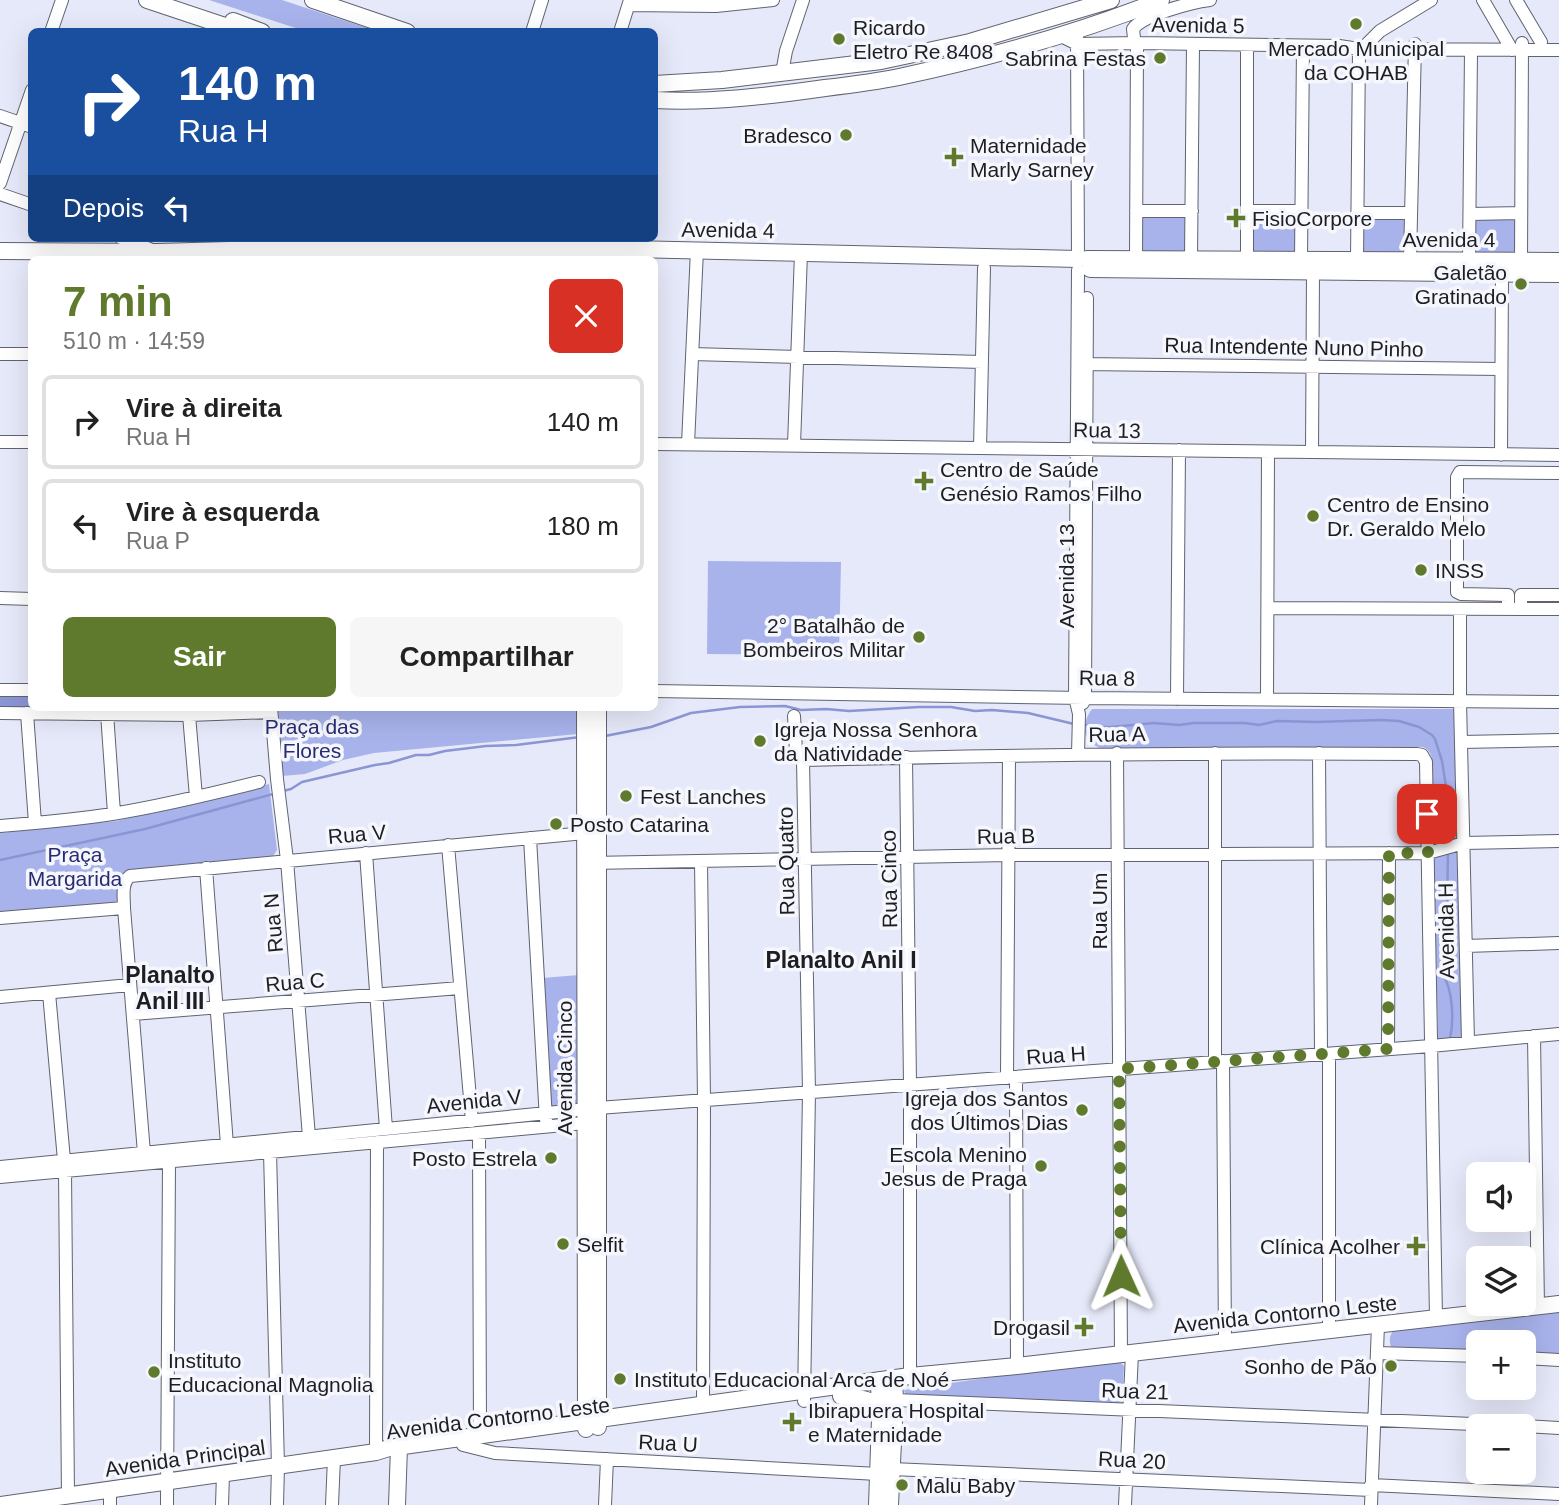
<!DOCTYPE html>
<html lang="pt">
<meta charset="utf-8">
<style>
body{margin:0;font-family:Arial,sans-serif;background:#f6f6f6;color:#222;height:100vh;display:flex;flex-direction:column;font-size:26px;white-space:nowrap}
*{box-sizing:border-box;margin:0}
p{font-size:23px;color:#767676}
.icon{flex:none;width:38px;height:38px;fill:none;stroke:currentColor;stroke-width:2;stroke-linecap:round;stroke-linejoin:round}
.map{position:relative;flex:1;overflow:hidden}
.sheet{position:absolute;left:28px;top:256px;width:630px;height:455px;display:flex;flex-direction:column;background:#fff;border-radius:10px;box-shadow:0 7px 28px #0002}
.sheet>*{flex:none}
.banner{position:absolute;left:28px;top:28px;width:630px;height:214px;border-radius:10px;box-shadow:0 7px 28px #0002;background:#1a4fa0;color:#fff;overflow:hidden}
.controls{position:absolute;left:1466px;top:1162px;display:grid;gap:14px}
.controls a{display:grid;place-items:center;width:70px;height:70px;border-radius:10px;background:#fff;box-shadow:0 7px 28px #0002;font-size:35px}
.pin{position:absolute;display:grid;place-items:center;width:60px;height:60px;color:#fff;margin:-30px;border-radius:14px;box-shadow:0 4px 10px #0006}
.me{position:absolute;width:77px;margin:-38px;rotate:359deg;stroke-linejoin:round;filter:drop-shadow(0 0 5px #0008)}
.turn{display:flex;align-items:center;gap:24px;height:147px;padding:0 35px;font-size:32px}
.turn .icon{width:91px;height:91px;stroke-width:2.5}
.turn b{display:block;font-size:49px;line-height:60px}
.then{display:flex;align-items:center;height:66px;padding:0 35px;background:#0003;gap:14px;font-size:26px}
.round{display:grid;place-items:center;flex:none;width:74px;height:74px;border-radius:10px;background:#f6f6f6}
.overview{display:flex;align-items:center;justify-content:space-between;height:119px;padding:0 35px}
h1{font-size:42px;font-weight:700;line-height:52px;color:#5f7a2d}
.cta{display:flex;gap:14px;margin-top:auto;padding:14px 35px}
.cta a{flex:1;height:80px;border-radius:10px;background:#5f7a2d;color:#fff;font-size:28px;font-weight:700;line-height:80px;text-align:center}
.cta a+a{background:#f6f6f6;color:#222}
ul{padding:0;list-style:none}
li{display:flex;align-items:center;gap:21px;height:94px;margin:0 14px 10px;padding:0 21px;border:4px solid #e0e0e0;border-radius:10px}
li div{flex:1}
li b{display:block;font-size:26px}
li em{font-style:normal}
.map>svg:first-child{display:block}
.green{fill:#a8b3ec}
.lines{fill:none;stroke-linecap:round;stroke-linejoin:round}
.stream{stroke:#8a95d3;stroke-width:2.5}
.canal{stroke:#8a95d3;stroke-width:10}
.minor-casing{stroke:#606370;stroke-width:14}
.major-casing{stroke:#606370;stroke-width:18}
.minor{stroke:#fff;stroke-width:12}
.major{stroke:#fff;stroke-width:16}
.route{stroke:#5f7a2d;stroke-width:12;stroke-dasharray:0 21.6}
.poi-dot{fill:#5f7a2d;stroke:#f5f7fd;stroke-width:2.5}
.labels{text-anchor:middle;dominant-baseline:central;stroke-width:7;stroke-linejoin:round;paint-order:stroke}
.street-label{font-size:21px;fill:#1d1e24;stroke:#f5f7fd}
.poi-label{font-size:21px;fill:#1d1e24;stroke:#f5f7fd;text-anchor:start}
.park-label{font-size:21px;fill:#282b73;stroke:#f5f7fd}
.neighbourhood-label{font-size:23px;font-weight:bold;fill:#1d1e24;stroke:#f5f7fd}
</style>
<div class="map">
<svg width="1559" height="1505" viewBox="0 0 1559 1505">
<rect width="100%" height="100%" fill="#e6e9f9"/>
<!-- green -->
<path class="green" d="M209 0H282L376 31H305Z
M1139 213 1188 214 1187 251H1139Z
M1361 215 1408 216V256H1360Z
M1521 216 1520 252H1472L1473 217Z
M1251 222H1298V257H1251Z
M708 561 841 562 839 655 707 654Z
M278 707H576L578 734 374 753 343 760 305 774 282 776Z
M1092 709H1454L1464 1040 1438 1042 1432 758C1430 752 1428 749 1422 747L1102 749C1082 741 1080 726 1092 709Z
M269 784 277 850 273 856 131 870 116 903 0 912V833L116 821Z
M579 975 580 1109 550 1111 542 978Z
M1559 1310V1355L1524 1353V1342H1479V1351L1391 1347C1388 1339 1391 1332 1396 1327Z
M1119 1361 1124 1366 1122 1404 906 1397 904 1390 1012 1374Z"/>
<g class="lines">
<!-- stream -->
<path class="stream" d="M1084 725 1098 727H1111L1154 723 1179 725 1194 723H1245L1259 725 1277 721 1316 722 1380 720 1399 721 1419 727 1432 735 1435 739 1442 761 1448 799V842
M605 736 651 727 691 713 740 707 785 706 801 710 826 709 849 711 919 707H951L975 711 992 710 1028 713 1074 724
M283 791 291 789 302 782 375 765 389 763 416 755H429L445 751 486 746 516 745 580 737
M1448 852 1447 904 1451 936 1443 976C1453 989 1454 1022 1450 1038
M0 860 145 829 273 794"/>
<!-- canal -->
<path class="canal" d="M0 702H32"/>
<defs>
<path id="minor" d="M1483 0 1512 50
M1516 0 1541 42
M629 5 716 6 773 0
M51 32 62 0
M532 32 542 0
M620 32 630 0
M1059 35 1077 44 1137 43 1339 46 1359 49 1559 50
M1077 38 1078 258
M1367 44 1380 31 1431 0
M782 73 786 51 803 0
M0 116 32 127
M0 183 32 90
M0 194 32 205
M1136 211H1192
M1247 211H1302
M1357 213H1411
M1470 214 1521 213
M121 238 150 249
M368 238 393 245
M267 259 268 238
M1136 259 1137 43 1134 38 1133 29C1142 15 1193 2 1210 0
M1191 259 1193 44
M1247 259V45
M1301 260 1303 46
M1357 260 1359 49
M1410 260 1415 44
M1469 260 1471 50
M1521 261 1522 43
M1078 270 1075 697 1079 714 1078 754
M0 354H32
M692 354 982 362
M1082 364 1501 369
M0 442H32
M654 444 1559 455
M688 444 697 250
M794 445 801 253
M980 448 984 268
M1312 452 1313 271
M1501 455 1502 273
M0 598 32 599
M1521 604V595H1559
M1508 605V595L1461 594 1457 592V477L1460 472H1462L1559 473
M1268 608 1559 609
M1460 609V701L1468 1042
M0 690H32
M654 691 1085 698 1559 702
M1177 699 1179 450
M1267 699 1268 452
M1083 703 1085 698 1087 298
M271 707 277 779 287 860 309 1137
M0 713 189 715 271 712
M27 713 35 823
M107 713 114 813
M189 715 196 797
M794 716 796 751 803 760 809 1092 804 1401
M1461 742 1559 740
M1117 753 1121 1354
M1319 753 1321 1054
M906 757 910 1085V1376
M803 760C1008 755 1213 752 1417 754L1422 755 1426 762 1436 1318
M0 826C38 823 75 820 112 814 162 806 211 794 259 782
M530 838 546 1120
M448 845 472 1121
M366 853 386 1129
M701 861 704 1100 703 1405
M591 863 1009 855 1428 853 1464 843 1559 841
M206 868 227 1145
M0 918 124 908
M1466 946 1559 943
M49 993 64 1160
M0 997 130 985
M133 1014 460 988
M1534 1036 1538 1307
M1388 1049 1389 853
M1329 1054V1330
M1223 1061 1225 1342
M1215 1062V753
M1016 1077 1017 1366
M1007 1078 1009 756
M479 1133 480 1436
M270 1152 278 1466 277 1505
M144 1153 124 908C124 897 121 883 130 876L585 833
M0 1167 598 1108 1431 1046 1559 1034
M65 1171 68 1496
M0 1177 585 1123 591 1116
M1377 1353 1479 1356
M1524 1358 1559 1360
M895 1400 1521 1426
M1524 1426 1559 1428
M462 1438 463 1445 495 1453 878 1474
M376 1452 377 1142
M892 1469 1371 1490
M1371 1485 1559 1494
M110 1505V1490
M167 1505 169 1161
M222 1505 223 1474
M332 1505 334 1458
M605 1505 607 1459
M1125 1505 1132 1353
M1371 1505 1378 1325"/>
<path id="major" d="M147 0 243 32
M313 0 407 32
M233 21 262 32
M654 84 722 80 881 61 970 42 1111 0
M654 100C711 103 769 96 825 88 850 85 875 82 899 77 988 58 1076 34 1161 0
M0 251 157 252 267 249 585 248 1078 259
M1087 259 1559 261
M1090 269 1559 274
M585 707 586 1429
M598 707V1427
M841 1396C860 1399 876 1396 880 1417
M1 1505 376 1452 389 1448 910 1376 1017 1366 1559 1304
M397 1505 399 1447
M877 1505 880 1419 879 1380
M890 1505 895 1400 894 1378"/>
</defs>
<!-- minor casing -->
<use href="#minor" class="minor-casing"/>
<!-- major casing -->
<use href="#major" class="major-casing"/>
<!-- minor -->
<use href="#minor" class="minor"/>
<!-- major -->
<use href="#major" class="major"/>
</g>
<g class="lines">
<!-- route -->
<path class="route" d="M1121 1276 1119 1069 1388 1049 1389 853H1428L1427 814"/>
</g>
<!-- markers -->
<g class="poi-dot">
<circle cx="1356" cy="24" r="7"/>
<circle cx="839" cy="39" r="7"/>
<circle cx="1160" cy="58" r="7"/>
<circle cx="846" cy="135" r="7"/>
<path d="M950.5 146.5h7v7h7v7h-7v7h-7v-7h-7v-7h7z"/>
<path d="M1232.5 207.5h7v7h7v7h-7v7h-7v-7h-7v-7h7z"/>
<circle cx="1521" cy="284" r="7"/>
<path d="M920.5 470.5h7v7h7v7h-7v7h-7v-7h-7v-7h7z"/>
<circle cx="1313" cy="516" r="7"/>
<circle cx="1421" cy="570" r="7"/>
<circle cx="919" cy="637" r="7"/>
<circle cx="760" cy="741" r="7"/>
<circle cx="626" cy="796" r="7"/>
<circle cx="556" cy="824" r="7"/>
<circle cx="1082" cy="1110" r="7"/>
<circle cx="551" cy="1158" r="7"/>
<circle cx="1041" cy="1166" r="7"/>
<circle cx="563" cy="1244" r="7"/>
<path d="M1412.5 1235.5h7v7h7v7h-7v7h-7v-7h-7v-7h7z"/>
<path d="M1080.5 1316.5h7v7h7v7h-7v7h-7v-7h-7v-7h7z"/>
<circle cx="1391" cy="1366" r="7"/>
<circle cx="154" cy="1372" r="7"/>
<circle cx="620" cy="1379" r="7"/>
<path d="M788.5 1411.5h7v7h7v7h-7v7h-7v-7h-7v-7h7z"/>
<circle cx="902" cy="1485" r="7"/>
</g>
<g class="labels">
<!-- street labels -->
<g class="street-label">
<text transform="translate(1198 25) rotate(1)">Avenida 5</text>
<text transform="translate(728 230) rotate(1)">Avenida 4</text>
<text x="1449" y="239">Avenida 4</text>
<text transform="translate(1294 347) rotate(1)">Rua Intendente Nuno Pinho</text>
<text transform="translate(1107 430) rotate(1)">Rua 13</text>
<text transform="translate(1066 576) rotate(-90)">Avenida 13</text>
<text transform="translate(1107 678) rotate(1)">Rua 8</text>
<text transform="translate(1117 734) rotate(-1)">Rua A</text>
<text transform="translate(357 834) rotate(-5)">Rua V</text>
<text transform="translate(1006 836) rotate(-1)">Rua B</text>
<text transform="translate(786 861) rotate(-91)">Rua Quatro</text>
<text transform="translate(889 879) rotate(-91)">Rua Cinco</text>
<text transform="translate(1099 911) rotate(-90)">Rua Um</text>
<text transform="translate(273 923) rotate(-95)">Rua N</text>
<text transform="translate(1446 931) rotate(-91)">Avenida H</text>
<text transform="translate(295 982) rotate(-5)">Rua C</text>
<text transform="translate(1056 1055) rotate(-4)">Rua H</text>
<text transform="translate(564 1068) rotate(-90)">Avenida Cinco</text>
<text transform="translate(474 1101) rotate(-6)">Avenida V</text>
<text transform="translate(1285 1314) rotate(-6)">Avenida Contorno Leste</text>
<text transform="translate(1135 1391) rotate(2)">Rua 21</text>
<text transform="translate(498 1418) rotate(-7)">Avenida Contorno Leste</text>
<text transform="translate(668 1443) rotate(3)">Rua U</text>
<text transform="translate(185 1458) rotate(-8)">Avenida Principal</text>
<text transform="translate(1132 1460) rotate(3)">Rua 20</text>
</g>
<!-- poi labels -->
<g class="poi-label">
<text x="853" y="27">Ricardo<tspan x="853" dy="24">Eletro Re 8408</tspan></text>
<text x="1356" y="48" text-anchor="middle">Mercado Municipal<tspan x="1356" dy="24">da COHAB</tspan></text>
<text x="1146" y="58" text-anchor="end">Sabrina Festas</text>
<text x="832" y="135" text-anchor="end">Bradesco</text>
<text x="970" y="145">Maternidade<tspan x="970" dy="24">Marly Sarney</tspan></text>
<text x="1252" y="218">FisioCorpore</text>
<text x="1507" y="272" text-anchor="end">Galetão<tspan x="1507" dy="24">Gratinado</tspan></text>
<text x="940" y="469">Centro de Saúde<tspan x="940" dy="24">Genésio Ramos Filho</tspan></text>
<text x="1327" y="504">Centro de Ensino<tspan x="1327" dy="24">Dr. Geraldo Melo</tspan></text>
<text x="1435" y="570">INSS</text>
<text x="905" y="625" text-anchor="end">2° Batalhão de<tspan x="905" dy="24">Bombeiros Militar</tspan></text>
<text x="774" y="729">Igreja Nossa Senhora<tspan x="774" dy="24">da Natividade</tspan></text>
<text x="640" y="796">Fest Lanches</text>
<text x="570" y="824">Posto Catarina</text>
<text x="1068" y="1098" text-anchor="end">Igreja dos Santos<tspan x="1068" dy="24">dos Últimos Dias</tspan></text>
<text x="1027" y="1154" text-anchor="end">Escola Menino<tspan x="1027" dy="24">Jesus de Praga</tspan></text>
<text x="537" y="1158" text-anchor="end">Posto Estrela</text>
<text x="577" y="1244">Selfit</text>
<text x="1400" y="1246" text-anchor="end">Clínica Acolher</text>
<text x="1070" y="1327" text-anchor="end">Drogasil</text>
<text x="168" y="1360">Instituto<tspan x="168" dy="24">Educacional Magnolia</tspan></text>
<text x="1377" y="1366" text-anchor="end">Sonho de Pão</text>
<text x="634" y="1379">Instituto Educacional Arca de Noé</text>
<text x="808" y="1410">Ibirapuera Hospital<tspan x="808" dy="24">e Maternidade</tspan></text>
<text x="916" y="1485">Malu Baby</text>
</g>
<!-- park labels -->
<g class="park-label">
<text x="312" y="726">Praça das<tspan x="312" dy="24">Flores</tspan></text>
<text x="75" y="854">Praça<tspan x="75" dy="24">Margarida</tspan></text>
</g>
<!-- neighbourhood labels -->
<g class="neighbourhood-label">
<text x="841" y="960">Planalto Anil I</text>
<text x="170" y="975">Planalto<tspan x="170" dy="26">Anil III</tspan></text>
</g>
</g>
</svg>
<div class="controls">
<a><svg class="icon" aria-label="sound" viewBox="0 0 24 24"><path d="M4 9h4l5-4v14l-5-4H4zM17 9q2 3 0 6"/></svg></a>
<a><svg class="icon" aria-label="layers" viewBox="0 0 24 24"><path d="M12 4l9 5-9 5-9-5zM3 14l9 5 9-5"/></svg></a>
<a>+</a>
<a>−</a>
</div>
<div class="pin" style="left:1427px;top:814px;background:#d93025"><svg class="icon" aria-label="arrive" viewBox="0 0 24 24"><path d="M6 21V4h12l-3 4 3 4H6"/></svg></div>
<svg class="me" style="left:1121px;top:1276px" viewBox="-20 -20 40 40"><path d="M0-17L14 15 0 8-14 15z" fill="#5f7a2d" stroke="#fff" stroke-width="4"/></svg>
<div class="banner">
<div class="turn"><svg class="icon" aria-label="right" viewBox="0 0 24 24"><path d="M7 20v-9h11M14 6l5 5-5 5"/></svg><div><b>140 m</b>Rua H</div></div>
<div class="then">Depois<svg class="icon" aria-label="left" viewBox="0 0 24 24"><path d="M17 20v-9H6M10 6l-5 5 5 5"/></svg></div>
</div>
<section class="sheet">
<div class="overview"><div><h1>7 min</h1><p>510 m · 14:59</p></div><a class="round" style="background:#d93025;color:#fff"><svg class="icon" aria-label="close" viewBox="0 0 24 24"><path d="M6 6l12 12M18 6L6 18"/></svg></a></div>
<ul>
<li><svg class="icon" aria-label="right" viewBox="0 0 24 24"><path d="M7 20v-9h11M14 6l5 5-5 5"/></svg><div><b>Vire à direita</b><p>Rua H</p></div><em>140 m</em></li>
<li><svg class="icon" aria-label="left" viewBox="0 0 24 24"><path d="M17 20v-9H6M10 6l-5 5 5 5"/></svg><div><b>Vire à esquerda</b><p>Rua P</p></div><em>180 m</em></li>
</ul>
<div class="cta"><a>Sair</a><a>Compartilhar</a></div>
</section>
</div>
